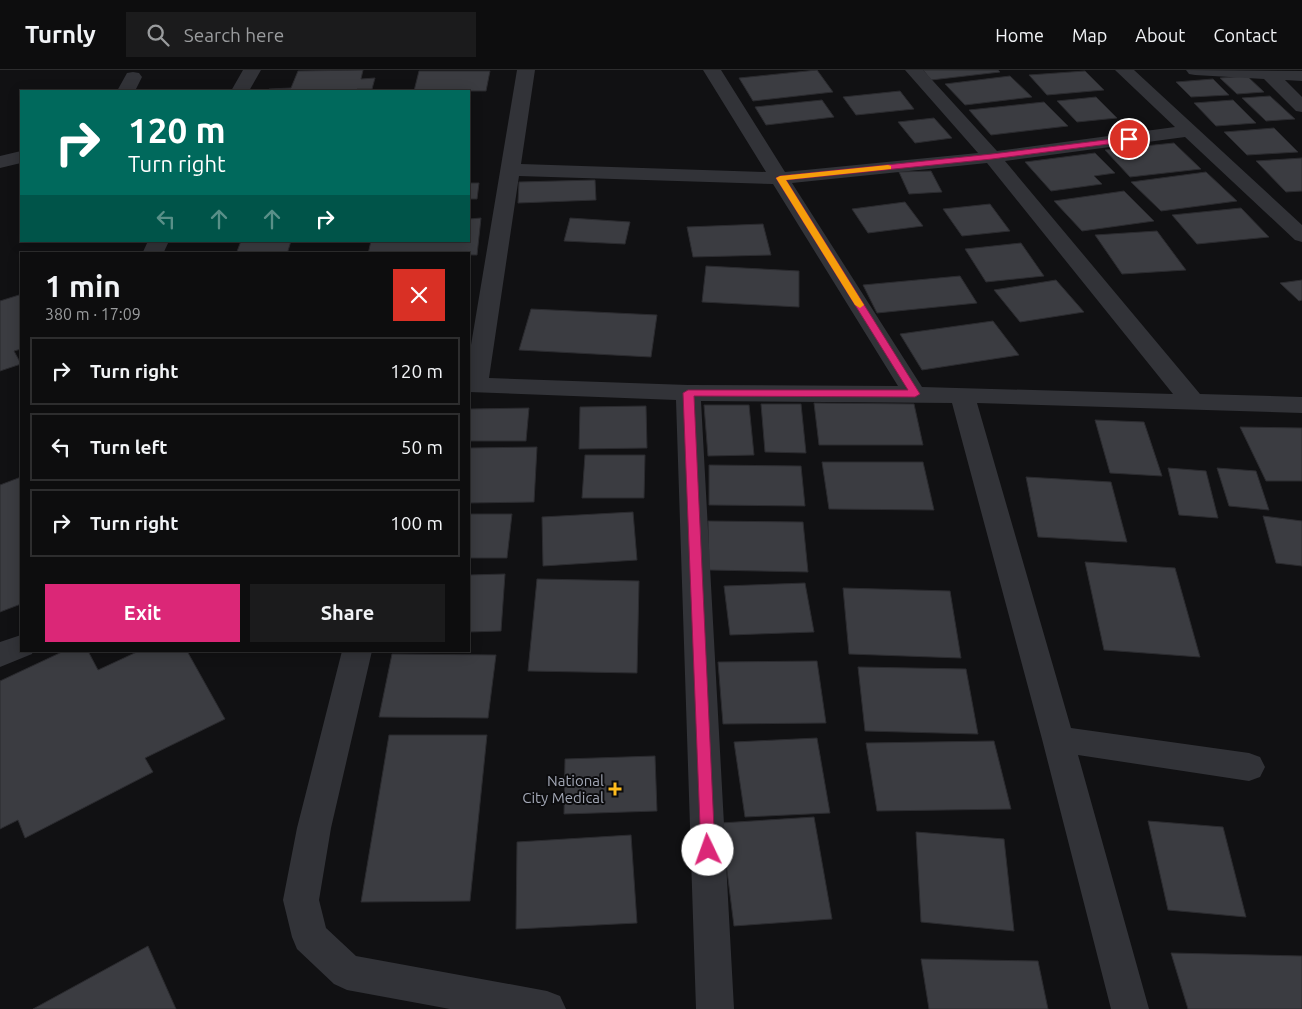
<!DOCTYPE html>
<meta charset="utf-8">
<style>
body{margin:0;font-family:Ubuntu,sans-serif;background:#1b1b1c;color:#f1f3f6;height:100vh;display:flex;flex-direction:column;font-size:19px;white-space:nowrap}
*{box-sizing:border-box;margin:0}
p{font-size:16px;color:#9a9c9e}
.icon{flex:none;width:28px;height:28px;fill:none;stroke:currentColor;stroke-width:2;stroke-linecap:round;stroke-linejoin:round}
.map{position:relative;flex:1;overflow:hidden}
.details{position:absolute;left:20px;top:182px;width:450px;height:400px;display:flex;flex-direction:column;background:#0d0d0e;border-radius:0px;box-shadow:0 2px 12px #0003,0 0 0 1px #2d2d2e}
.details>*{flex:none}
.banner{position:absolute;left:20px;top:20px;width:450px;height:152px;border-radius:0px;box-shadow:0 2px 12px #0003,0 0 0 1px #2d2d2e;background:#00695c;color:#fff;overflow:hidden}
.pin{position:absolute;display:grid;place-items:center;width:42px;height:42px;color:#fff;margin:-21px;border:2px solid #fff;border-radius:50%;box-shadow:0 1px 5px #0007}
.me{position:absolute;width:55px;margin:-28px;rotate:357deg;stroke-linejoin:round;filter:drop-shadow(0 0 4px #0008)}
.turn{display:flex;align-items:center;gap:18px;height:105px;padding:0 25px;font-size:22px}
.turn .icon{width:65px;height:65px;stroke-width:2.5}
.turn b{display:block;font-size:35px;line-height:42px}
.lanes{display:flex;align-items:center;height:48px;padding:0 25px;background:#0003;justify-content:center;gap:25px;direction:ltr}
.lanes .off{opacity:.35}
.round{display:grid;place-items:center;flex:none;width:52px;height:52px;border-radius:0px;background:#1b1b1c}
.head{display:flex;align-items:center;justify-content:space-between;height:85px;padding:0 25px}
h1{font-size:30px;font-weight:600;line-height:38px}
.action{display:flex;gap:10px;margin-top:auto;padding:10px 25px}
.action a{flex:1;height:58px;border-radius:0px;background:#db2777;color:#fff;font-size:20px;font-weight:600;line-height:58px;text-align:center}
.action a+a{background:#1b1b1c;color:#f1f3f6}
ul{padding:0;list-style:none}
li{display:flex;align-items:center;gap:15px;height:68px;margin:0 10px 8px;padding:0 15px;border:2px solid #2d2d2e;border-radius:0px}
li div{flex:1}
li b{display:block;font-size:19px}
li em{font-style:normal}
header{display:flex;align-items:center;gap:30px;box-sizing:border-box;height:70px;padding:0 25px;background:#0d0d0e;border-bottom:1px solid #2d2d2e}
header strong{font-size:24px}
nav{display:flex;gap:28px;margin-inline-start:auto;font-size:18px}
.search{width:350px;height:45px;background:#1b1b1c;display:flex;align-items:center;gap:12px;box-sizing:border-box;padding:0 18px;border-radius:0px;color:#9a9c9e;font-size:19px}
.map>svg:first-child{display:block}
.building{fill:#3b3c41;stroke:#2b2b2f}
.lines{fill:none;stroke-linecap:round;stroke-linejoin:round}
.minor{fill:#323338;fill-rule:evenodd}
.route{fill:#db2777;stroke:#8e194d}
.slow{fill:#f59e0b}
.poi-dot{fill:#febc1e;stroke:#0c0c0e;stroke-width:2}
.labels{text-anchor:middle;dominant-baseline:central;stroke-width:4;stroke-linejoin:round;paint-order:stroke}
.poi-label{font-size:15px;fill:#a2a7b5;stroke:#0c0c0e;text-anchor:end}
</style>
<header>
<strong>Turnly</strong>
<div class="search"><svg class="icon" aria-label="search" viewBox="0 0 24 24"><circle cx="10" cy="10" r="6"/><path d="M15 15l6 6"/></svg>Search here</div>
<nav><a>Home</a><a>Map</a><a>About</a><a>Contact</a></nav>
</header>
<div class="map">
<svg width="1302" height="939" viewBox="0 0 1302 939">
<rect width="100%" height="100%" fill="#111113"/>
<!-- building -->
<path class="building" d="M363 0 361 9 375 8 372 19H357V21H268L269 19 291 18 298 1Z
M817 0 833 22 753 31 739 8Z
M923 0H998L1000 2 931 10Z
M419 1H490L486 21H414Z
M1085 1 1104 20 1047 25 1029 5Z
M1010 6 1032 27 965 35 945 14Z
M1247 6 1264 22 1237 24 1220 8Z
M1213 9 1229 25 1191 27 1176 12Z
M900 21 914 39 856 45 843 27Z
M1270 26 1295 49 1266 51 1242 28Z
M1096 27 1117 48 1077 52 1057 31Z
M822 30 834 47 766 55 755 37Z
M1233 30 1256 53 1216 56 1194 33Z
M1044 32 1068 56 991 65 969 40Z
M934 48 952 68 915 73 898 52Z
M1274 58 1298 82 1247 85 1224 62Z
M1174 73 1201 99 1130 107 1105 80Z
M1095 83 1115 103 1094 106 1102 114 1051 121 1025 92Z
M1302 88V121L1286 122 1256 91Z
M931 101 942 122 909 124 899 102Z
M1206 102 1237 131 1161 141 1131 112Z
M595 110 596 130 518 133 519 112Z
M469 113H479L477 129H469Z
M1124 121 1154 151 1082 161 1054 131Z
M905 132 923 156 868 163 852 139Z
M990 134 1010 161 962 166 943 139Z
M1241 138 1269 167 1197 174 1172 145Z
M481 148 477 185 368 184 371 171H469V149Z
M570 148 630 152 625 174 564 171Z
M763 154 771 185 693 187 687 157Z
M1157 161 1186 200 1122 204 1095 165Z
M241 171H291L287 184H236Z
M1021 173 1044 206 986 212 965 179Z
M706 196 799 201V237L702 232Z
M960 206 977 233 877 243 863 215Z
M1056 210 1084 242 1020 252 994 220Z
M1302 210V230L1299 231 1280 213Z
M19 225 21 230V279L14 281 21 294 0 301V231Z
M531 239 657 245 651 287 519 280Z
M993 251 1019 285 922 300 900 264Z
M814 333 914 334 923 375H819Z
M761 334H801L806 383 765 382Z
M704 335H749L754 385 708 386Z
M646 336 647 378 579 379 580 337Z
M529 338 526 371H469V339Z
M1095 350 1144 352 1162 406 1110 403Z
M1240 357 1302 358V411H1266Z
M537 377 534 432 469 433V378Z
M585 385H645L644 428H582Z
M822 392H923L934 440 829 439Z
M709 395 801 396 805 436 709 435Z
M1168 398 1206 401 1218 448 1179 445Z
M1217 398 1256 401 1269 440 1229 436Z
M21 407V534L0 542V415Z
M1026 407 1111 412 1127 472 1038 467Z
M633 442 637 490 543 496 542 447Z
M469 444H512L507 488H469Z
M1263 446 1302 451V496L1276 493Z
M708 451 803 452 808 502 709 500Z
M1085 492 1175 498 1200 587 1104 580Z
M505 504 501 561 469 562V505Z
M537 509 639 511 637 603 528 601Z
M805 513 814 562 730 565 724 516Z
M843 518 950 521 961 588 849 584Z
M64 581H88L98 600 139 581H187L225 649 145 688 153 702 25 768 18 750 0 759V611Z
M392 584 496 585 488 648 379 647Z
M817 591 826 653 723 654 718 592Z
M858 597 966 599 978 664 865 661Z
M389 665H487L470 831 361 832Z
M817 668 830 743 745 747 734 672Z
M994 671 1011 739 877 741 866 673Z
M655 686 657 741 564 744 565 689Z
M814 747 832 849 734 856 721 753Z
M1148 751 1223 757 1246 847 1168 840Z
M916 762 1004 769 1014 861 921 852Z
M631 765 637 853 516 859 517 772Z
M148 876 176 939H33Z
M1171 883 1302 886V939H1188Z
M921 889 1038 891 1048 939H929Z"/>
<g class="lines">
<!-- minor -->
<path class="minor" d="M243 0H261L249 21H231Z
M517 0H535L521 94 766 102 703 0H721L785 102 978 83 905 0H923L997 81 1175 57 1115 0H1134L1302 155V172L1295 170 1185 67 1005 91 1200 324 1302 327V343L977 333 1071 658 1249 683 1260 687 1265 697 1260 707 1249 711 1078 685 1149 939H1111L1042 669 952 333 701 331 734 939H696L676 330 469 322V287ZM987 93 1173 324 922 317 792 113ZM519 106 773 114 898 316 688 315 489 308Z
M1186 0 1302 1V11L1285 10 1302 27V42L1296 41 1264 9 1195 5 1189 4Z
M133 2 139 3 142 7 135 21H117L127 3Z
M21 81V93L0 98V86Z
M148 171H169L163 184H142Z
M21 565V581H33L32 584 0 597V572Z
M342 581H372L331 758 319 830 326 858 356 886 547 921 560 926 566 939H450L347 920 334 914 297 879 292 867 283 830 297 758Z"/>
</g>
<!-- route -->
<path class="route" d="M1129 67 1133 69 1132 71 992 89 786 110 920 324 915 327 694 326 715 780 713 784 708 786 703 784 701 780 683 323 688 320H908L776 108 780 106 992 84Z"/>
<!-- slow -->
<path class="slow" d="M888 95 891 96V99L786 110 864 235 860 238 855 235 776 108 780 106Z"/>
<!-- markers -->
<path class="poi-dot" d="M612.5 711.5h5v5h5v5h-5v5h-5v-5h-5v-5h5z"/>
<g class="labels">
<!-- poi labels -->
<g class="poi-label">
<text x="604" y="710">National<tspan x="604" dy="17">City Medical</tspan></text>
</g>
</g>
</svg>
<div class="pin" style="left:1129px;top:69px;background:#d93025"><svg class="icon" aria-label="arrive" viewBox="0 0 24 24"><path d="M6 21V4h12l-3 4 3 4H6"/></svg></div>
<svg class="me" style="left:708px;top:780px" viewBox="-20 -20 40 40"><circle r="19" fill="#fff"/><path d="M0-13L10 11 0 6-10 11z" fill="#db2777"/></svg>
<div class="banner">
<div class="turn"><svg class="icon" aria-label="right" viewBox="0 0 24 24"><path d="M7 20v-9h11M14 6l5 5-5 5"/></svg><div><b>120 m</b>Turn right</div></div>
<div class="lanes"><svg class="icon off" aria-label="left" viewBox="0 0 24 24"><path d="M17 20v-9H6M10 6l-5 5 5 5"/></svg><svg class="icon off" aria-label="ahead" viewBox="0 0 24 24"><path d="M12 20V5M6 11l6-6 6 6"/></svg><svg class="icon off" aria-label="ahead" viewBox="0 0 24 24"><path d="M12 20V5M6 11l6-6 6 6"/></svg><svg class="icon" aria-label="right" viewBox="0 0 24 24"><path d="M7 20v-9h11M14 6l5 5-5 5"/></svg></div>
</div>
<section class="details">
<div class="head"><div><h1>1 min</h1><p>380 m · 17:09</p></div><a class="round" style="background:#d93025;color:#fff"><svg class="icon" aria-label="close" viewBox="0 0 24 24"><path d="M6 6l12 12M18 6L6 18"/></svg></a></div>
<ul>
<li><svg class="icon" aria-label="right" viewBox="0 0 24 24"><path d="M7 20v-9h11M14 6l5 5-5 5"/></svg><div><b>Turn right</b></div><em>120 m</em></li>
<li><svg class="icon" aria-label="left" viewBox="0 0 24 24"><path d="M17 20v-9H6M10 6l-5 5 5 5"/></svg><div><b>Turn left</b></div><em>50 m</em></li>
<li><svg class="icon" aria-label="right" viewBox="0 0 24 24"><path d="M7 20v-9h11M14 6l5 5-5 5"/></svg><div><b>Turn right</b></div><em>100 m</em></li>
</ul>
<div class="action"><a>Exit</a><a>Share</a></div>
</section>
</div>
